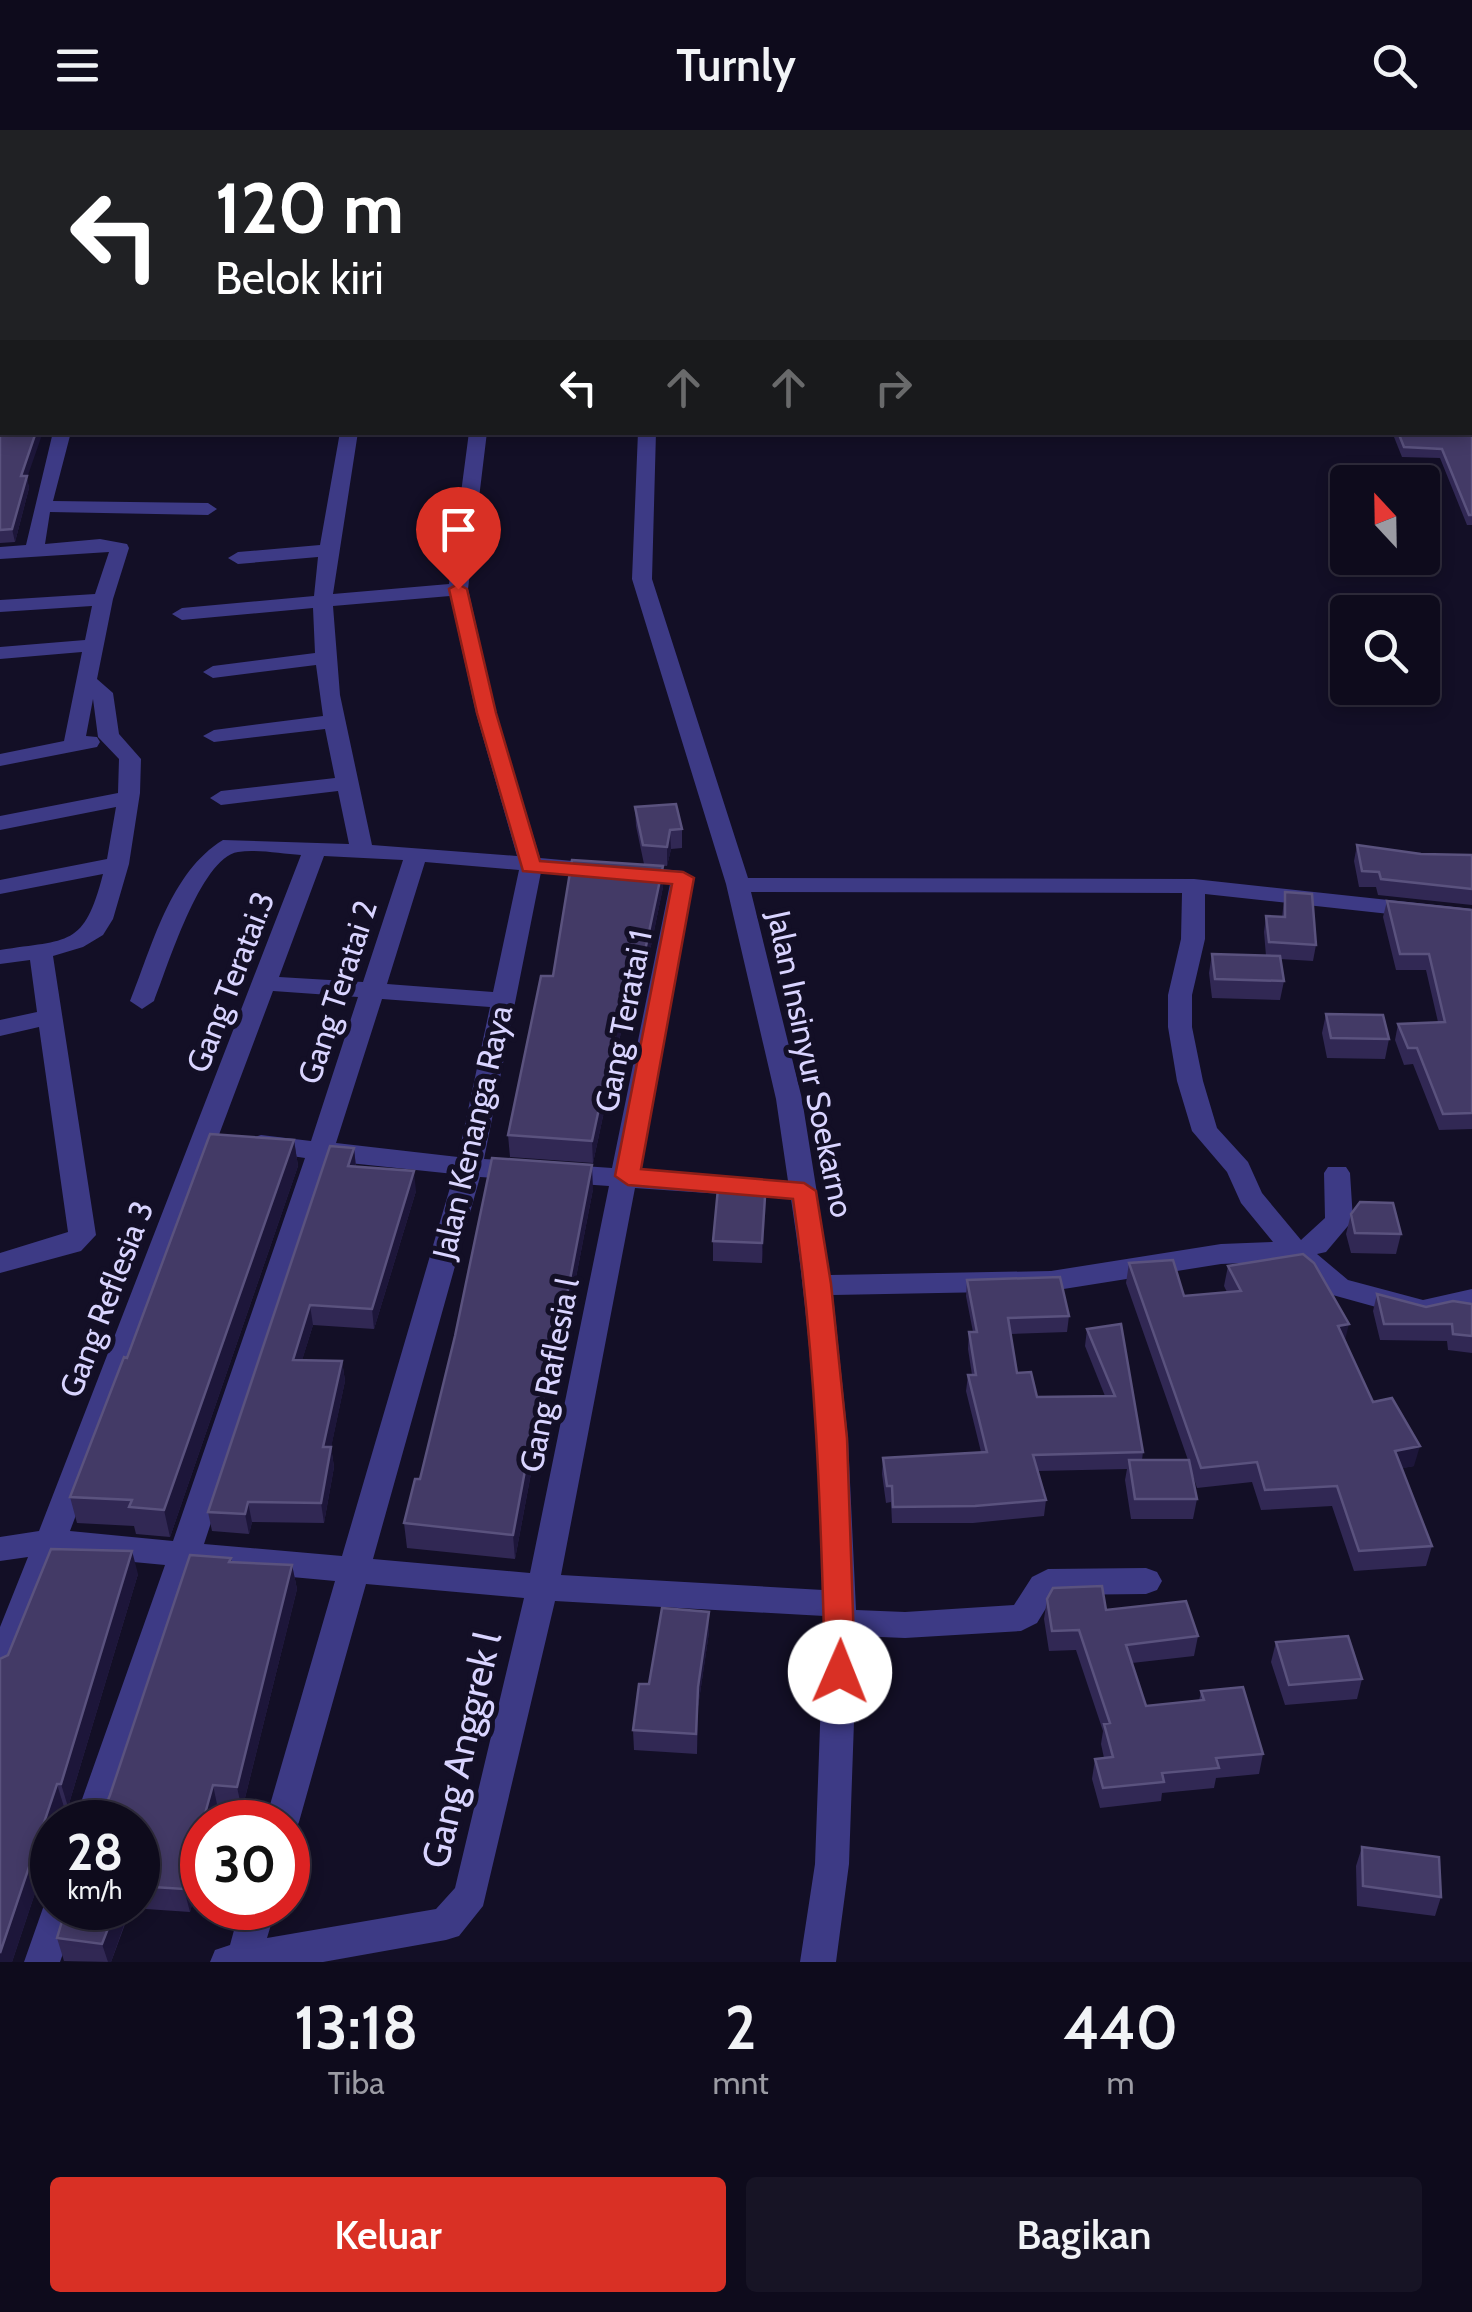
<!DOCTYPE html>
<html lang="id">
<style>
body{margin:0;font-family:Cabin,sans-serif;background:#171425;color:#f1f3f6;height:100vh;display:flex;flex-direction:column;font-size:38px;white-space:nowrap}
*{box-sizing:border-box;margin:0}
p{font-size:32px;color:#9b9ba3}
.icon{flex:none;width:55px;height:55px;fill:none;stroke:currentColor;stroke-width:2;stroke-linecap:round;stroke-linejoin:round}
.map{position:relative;height:1832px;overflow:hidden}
.details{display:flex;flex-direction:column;background:#0e0b1c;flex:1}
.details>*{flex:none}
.hud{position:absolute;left:0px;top:0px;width:1472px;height:305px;box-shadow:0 5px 15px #0003,0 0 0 2px #2e2b3b;background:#202124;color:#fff;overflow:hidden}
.needle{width:65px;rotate:338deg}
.tools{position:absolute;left:1330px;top:335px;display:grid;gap:20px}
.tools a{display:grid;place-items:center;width:110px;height:110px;border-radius:10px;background:#0e0b1c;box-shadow:0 5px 15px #0003,0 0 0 2px #2e2b3b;font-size:50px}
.speed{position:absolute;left:30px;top:1670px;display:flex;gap:20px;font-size:50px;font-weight:700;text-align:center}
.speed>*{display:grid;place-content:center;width:130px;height:130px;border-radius:50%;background:#0e0b1c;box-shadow:0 5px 15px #0003,0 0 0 2px #2e2b3b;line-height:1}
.speed small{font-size:25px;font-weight:400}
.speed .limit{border:15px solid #d22;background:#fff;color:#111}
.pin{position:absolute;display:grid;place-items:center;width:85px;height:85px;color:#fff;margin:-102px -42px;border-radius:50% 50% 50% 0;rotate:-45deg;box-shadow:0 0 10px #0007}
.pin .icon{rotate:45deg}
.me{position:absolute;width:110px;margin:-55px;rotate:1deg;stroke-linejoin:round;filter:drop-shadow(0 0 8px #0008)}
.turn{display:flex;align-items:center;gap:35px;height:210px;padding:0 50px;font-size:45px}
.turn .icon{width:130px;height:130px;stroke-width:2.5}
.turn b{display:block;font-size:70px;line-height:85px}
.lanes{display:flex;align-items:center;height:95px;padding:0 50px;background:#0003;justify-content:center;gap:50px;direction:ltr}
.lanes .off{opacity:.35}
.eta{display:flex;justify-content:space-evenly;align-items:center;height:170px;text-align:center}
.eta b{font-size:60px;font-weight:600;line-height:70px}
.primary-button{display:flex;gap:20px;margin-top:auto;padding:20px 50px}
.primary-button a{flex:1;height:115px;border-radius:10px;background:#d93025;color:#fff;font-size:40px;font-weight:600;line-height:115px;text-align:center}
.primary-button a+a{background:#171425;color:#f1f3f6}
header{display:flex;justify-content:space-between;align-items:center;height:130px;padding:0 50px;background:#0e0b1c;font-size:45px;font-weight:600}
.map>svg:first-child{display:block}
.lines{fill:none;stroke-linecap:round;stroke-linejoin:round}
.street{fill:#3d3a85;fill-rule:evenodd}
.primary{stroke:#c25bff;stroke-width:25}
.wall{fill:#312854}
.shaded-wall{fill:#1d163a}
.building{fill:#433a66;stroke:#5a527e;stroke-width:2.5}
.route{fill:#d93025;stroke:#8d1f18;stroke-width:2.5}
.labels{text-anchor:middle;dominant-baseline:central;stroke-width:10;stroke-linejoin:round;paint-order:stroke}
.street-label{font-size:32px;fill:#d9d4ff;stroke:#130f26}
.near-street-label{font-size:38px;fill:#d9d4ff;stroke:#130f26}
</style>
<header><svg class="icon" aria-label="menu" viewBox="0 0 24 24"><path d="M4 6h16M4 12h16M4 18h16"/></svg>Turnly<svg class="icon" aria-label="search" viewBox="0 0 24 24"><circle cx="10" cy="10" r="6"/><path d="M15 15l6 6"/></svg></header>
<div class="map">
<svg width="1472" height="1832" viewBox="0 0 1472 1832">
<rect width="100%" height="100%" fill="#130f26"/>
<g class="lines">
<!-- street -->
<path class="street" d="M633 0H647V2H633Z
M0 269H2V279H0Z
M53 302H71L53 371 208 373 217 379 208 385 50 382 45 414 100 409 127 414 129 418 113 469 97 549 113 563 119 604 141 629 140 663 129 734 113 789 103 805 83 817 53 826 96 1105 81 1121 0 1143V1123L68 1102 39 897 0 906V890L37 882 30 830 0 834V820C69 809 84 818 103 744L0 764V750L107 729 116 677 0 700V686L118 663 119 629 98 607 93 569 86 606 97 607 100 612 97 617 0 636V624L64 611 82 522 0 529V517L85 510 92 476 0 482V470L95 464 109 422 0 429V417L26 415Z
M340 302H358L333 464 449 454 469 302H487L468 459 496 583 540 728 683 741 694 748 639 1040 788 1051 776 969 726 754 632 449 638 302H656L652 449 748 748 1194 749 1472 779V793L1205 764V809L1192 865V897L1203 951 1217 998 1248 1032 1262 1063 1301 1110 1325 1088 1324 1043 1328 1037H1346L1350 1043 1353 1090 1326 1122 1317 1124 1348 1150 1423 1170 1472 1159V1179L1423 1190 1329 1164 1289 1131 1221 1134 1051 1161 833 1165 848 1309 856 1480 905 1482 1014 1475 1032 1447 1048 1439 1146 1438 1157 1442 1162 1451 1157 1460 1146 1464 1054 1465 1037 1493 1021 1501 905 1508 857 1506 849 1734 836 1832H800L815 1734 824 1486 555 1471 483 1776 459 1806 446 1810 323 1832H210L215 1820 230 1815 240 1778H276L267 1808 436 1779 455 1758 524 1468 366 1454 299 1692 294 1703 288 1705V1692H265L335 1451 195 1438 108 1692H74L165 1435 60 1425 16 1537 12 1547 0 1551V1497L28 1427 0 1431V1407L39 1401 301 725C282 724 257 719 238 722 200 728 167 839 154 871L142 879 130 871C152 817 170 742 223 710L349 714 338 661 221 675 210 668 221 661 335 648 325 599 214 612 203 606 214 600 323 586 316 535 213 548 203 542 213 536 315 523 313 478 182 490 172 484 182 478 314 466 318 427 238 434 228 428 238 422 320 415ZM450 466 476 583 517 726 372 715 340 565 333 476ZM324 726 403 730 363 852 279 847ZM425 732 519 740 493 862 387 854ZM541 742 670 754 612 1038 484 1029ZM751 762 1182 763 1181 809 1168 865V897L1177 951 1192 1001 1227 1042 1241 1073 1273 1112 1221 1114 1051 1141 830 1145 802 969ZM273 861 358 867 311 1011 261 1005 252 1008 248 1014 252 1020 305 1028 173 1411 70 1401ZM382 869 490 877 458 1027 336 1013ZM330 1031 454 1044 342 1426 204 1414ZM480 1047 609 1056 530 1443 373 1429ZM635 1058 791 1069C811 1199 819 1329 823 1460L561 1445Z
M52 1765V1778H79L60 1832H24L43 1778Z"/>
<!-- primary -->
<path class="primary" d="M177 2 186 0
M0 51 2 50"/>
</g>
<!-- wall -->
<path class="wall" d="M0 0H93L92 2H2V37L0 36Z
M1250 0H1472V51L1470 52 1472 57V125L1470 126 1472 132V194L1470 195 1472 200V257L1470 258 1472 263V290H1470V2H1254Z
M0 281 27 348 29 358 15 412 0 413Z
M1472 297V395H1467L1440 328 1402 327 1392 302H1470Z
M635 677 682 699V718L671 719 667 736 644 734 636 696Z
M1357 715 1421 724 1472 725V775L1378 765 1376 757H1359L1354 731Z
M663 757 636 889 624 888 593 1033 510 1027 508 1005 553 846Z
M1285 762 1316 815 1313 831 1280 829 1284 851 1280 870 1212 868 1209 843 1212 824 1266 826 1264 802 1266 786 1282 787Z
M1387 771 1472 780V999L1439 1000 1413 934 1404 935 1395 910 1398 894 1438 892 1426 840H1396L1383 787Z
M1326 884 1389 909 1385 929 1327 928 1322 903Z
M294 1010 298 1036 170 1407 136 1404 134 1396 77 1393 70 1367 127 1228Z
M354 1018 356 1037 416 1061 374 1199 313 1195 302 1230 342 1231 345 1251 331 1317 334 1337 324 1393 252 1392 249 1404 212 1401 208 1382Z
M766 1051 762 1133 713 1131V1111Z
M593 1059 563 1215H555L515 1429 407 1418 404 1393Z
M1351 1084 1401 1104 1396 1124 1351 1123 1346 1104Z
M1129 1133 1184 1166 1227 1162 1224 1156 1228 1136 1345 1211 1373 1272 1414 1336 1402 1338 1432 1416 1426 1436 1354 1441 1332 1376 1261 1380 1252 1352 1197 1358 1191 1340 1197 1369 1193 1389H1131L1125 1350 1127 1339 1038 1341 1046 1370 1044 1386 973 1393H892L891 1372 886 1373 882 1344 883 1328 981 1322 966 1261 968 1245H972L968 1219 969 1202H973L966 1166 967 1150 1069 1186 1067 1202 1011 1204 1017 1243 1037 1267 1105 1266 1085 1216 1087 1199 1143 1322 1142 1330H1188L1126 1153Z
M1377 1164 1426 1177 1472 1174V1223L1448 1220 1447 1211 1380 1210 1373 1181Z
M231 1428 232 1432 292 1435 297 1459 242 1680 218 1679 215 1692H202V1737L190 1782 131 1778 111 1832 64 1831 57 1808 66 1778H138V1692Z
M138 1444 68 1677H64L59 1692H52V1712L12 1832 8 1525Z
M1047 1469 1106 1480 1198 1506 1194 1526 1132 1533 1146 1576 1199 1571 1201 1561 1263 1624 1259 1644 1216 1648 1214 1658 1162 1663 1161 1671 1100 1678 1092 1649 1095 1629 1104 1628 1101 1614 1103 1601 1076 1520 1049 1521 1044 1489Z
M709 1482V1502L698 1577 697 1624 634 1620 633 1600 649 1554Z
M1276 1512 1362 1549 1357 1569 1285 1575 1271 1532Z
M1362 1717 1441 1767 1435 1786 1357 1776 1356 1736Z"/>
<!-- shaded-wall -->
<path class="shaded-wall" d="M379 0H429L417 2H380Z
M0 234H2V250L0 251Z
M36 302H43L27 348 29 358 15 412 12 399 21 346Z
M670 700 671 719 667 736V717Z
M663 736V757L636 889 635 868Z
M623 867 624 888 593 1033 592 1011Z
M294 1010 298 1036 170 1407 164 1380Z
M354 1018 356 1038 348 1036Z
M592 1035 593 1059 563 1215 562 1191Z
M414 1041 416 1061 374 1199 372 1179Z
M766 1051V1071L762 1133V1113Z
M310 1175 313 1195 296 1250 293 1230Z
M553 1190 555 1215 515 1429 513 1405Z
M1349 1194 1344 1214 1338 1196Z
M342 1231 345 1251 327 1337 323 1317Z
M1420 1316 1414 1336 1390 1341 1395 1321Z
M331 1317 334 1337 324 1393 321 1373Z
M248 1372 252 1392 249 1404 245 1384Z
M132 1421 138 1444 68 1677 61 1654Z
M292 1435 297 1459 242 1680 237 1657Z
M709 1482V1502L698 1577 697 1624 698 1557Z
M57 1654 64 1677 59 1692H52V1712L12 1832H0V1823Z
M213 1655 218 1679 215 1692H203Z
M202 1693V1737L190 1782 184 1759Z
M116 1778H130L111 1832H108L102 1814Z"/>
<!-- building -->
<path class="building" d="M0 0H11L15 2H2V27L0 26Z
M201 0H268L271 2H205Z
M582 0H607V2H582Z
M718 0H757V2H718Z
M1262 0H1472V43L1470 44V2H1266Z
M1470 52 1472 57V117H1470Z
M1470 125 1472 132V186H1470Z
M1470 194 1472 200V248L1470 249Z
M0 206H2V234H0Z
M1470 256 1472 263V281H1470Z
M2 280V302H36L21 346H27L12 399 0 400V281Z
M1470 296 1472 297V385H1469L1442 319 1404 317 1398 302H1470Z
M676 674 682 699 670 700 667 717 643 715 635 677Z
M1357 715 1421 724 1472 725V759L1381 749 1379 742 1362 741Z
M572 730 663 736 635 868 623 867 592 1011 508 1005 541 846H553Z
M1285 762 1312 764 1316 815 1269 812 1266 786 1285 787Z
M1387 771 1472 780V983L1443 984 1417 918H1408L1398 894 1445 892 1429 824H1400Z
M1212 824 1280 826 1284 851 1215 849Z
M1326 884 1383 885 1389 909 1331 908Z
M210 1004 294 1010 164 1380 129 1377 132 1370 70 1367 124 1227 127 1228Z
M330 1016 354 1018 348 1036 414 1041 372 1179 310 1175 293 1230 342 1231 323 1317H331L321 1373 248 1372 245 1384 208 1382Z
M492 1028 592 1035 562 1191 553 1190 513 1405 404 1393 415 1349H420L455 1206Z
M719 1048 766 1051 762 1113 713 1111Z
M1360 1072 1393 1073 1401 1104 1355 1103 1351 1084Z
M1303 1124 1314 1133 1349 1194 1338 1196 1373 1272 1392 1268 1420 1316 1395 1321 1432 1416 1359 1421 1337 1356 1265 1360 1257 1332 1201 1338 1129 1133 1173 1130 1184 1166 1241 1161 1228 1136Z
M1060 1147 1069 1186 1008 1188 1017 1243 1031 1242 1037 1267 1115 1266 1087 1199 1121 1194 1143 1322 1033 1325 1046 1370 975 1376 893 1377 892 1356H887L883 1328 987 1322 968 1245H976L969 1202H977L967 1150Z
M1377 1164 1426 1177 1453 1171 1472 1174V1206L1453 1204 1452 1194H1384Z
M1129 1330H1189L1197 1369H1135Z
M51 1419 132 1421 61 1654H57L0 1823V1529L8 1525Z
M190 1425 231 1428 229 1432 292 1435 237 1657 213 1655 184 1759 138 1756V1692H99L110 1665Z
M1102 1456 1106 1480 1186 1471 1198 1506 1126 1515 1146 1576 1204 1570 1201 1561 1243 1557 1263 1624 1216 1628 1219 1638 1162 1643 1164 1652 1103 1658 1095 1629 1113 1627 1104 1594 1110 1593 1079 1500 1052 1501 1047 1469 1053 1458Z
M662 1478 709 1482 698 1557 696 1604 633 1600 639 1554H649Z
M1348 1506 1362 1549 1289 1555 1276 1512Z
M1362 1717 1439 1727 1441 1767 1363 1756Z
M66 1778H116L102 1814 57 1808Z"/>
<!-- route -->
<path class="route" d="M458 454 467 459 496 583 540 731 683 742 694 748 641 1039 804 1053 816 1061 831 1154 847 1308 855 1542 850 1551 840 1554 829 1551 825 1542C821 1381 816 1228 793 1069L628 1055 615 1046 672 754 523 741 477 583 449 459Z"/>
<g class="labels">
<!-- street labels -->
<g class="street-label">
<text transform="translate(230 852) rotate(-69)">Gang Teratai.3</text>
<text transform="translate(337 862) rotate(-72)">Gang Teratai 2</text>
<text transform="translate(623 891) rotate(-79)">Gang Teratai 1</text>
<text transform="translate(811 934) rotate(78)">Jalan Insinyur Soekarno</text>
<text transform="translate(472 1002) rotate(-77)">Jalan Kenanga Raya</text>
<text transform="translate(106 1169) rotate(-69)">Gang Reflesia 3</text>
<text transform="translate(549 1245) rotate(-79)">Gang Raflesia l</text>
</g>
<!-- near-street labels -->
<g class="near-street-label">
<text transform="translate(461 1620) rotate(-77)">Gang Anggrek l</text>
</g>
</g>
</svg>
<div class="tools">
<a><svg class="needle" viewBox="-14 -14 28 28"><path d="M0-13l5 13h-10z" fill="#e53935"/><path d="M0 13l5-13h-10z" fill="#9b9ba3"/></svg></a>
<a><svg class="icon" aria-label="search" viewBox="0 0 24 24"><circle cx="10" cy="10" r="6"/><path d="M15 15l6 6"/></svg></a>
</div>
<div class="speed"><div>28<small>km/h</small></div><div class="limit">30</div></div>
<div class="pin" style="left:458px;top:459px;background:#d93025"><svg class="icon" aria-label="arrive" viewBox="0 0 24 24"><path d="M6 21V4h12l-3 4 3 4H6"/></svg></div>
<svg class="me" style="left:840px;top:1542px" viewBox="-20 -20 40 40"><circle r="19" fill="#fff"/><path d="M0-13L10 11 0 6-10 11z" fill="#d93025"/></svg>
<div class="hud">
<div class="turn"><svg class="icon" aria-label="left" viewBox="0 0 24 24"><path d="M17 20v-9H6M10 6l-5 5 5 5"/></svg><div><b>120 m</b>Belok kiri</div></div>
<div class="lanes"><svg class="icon" aria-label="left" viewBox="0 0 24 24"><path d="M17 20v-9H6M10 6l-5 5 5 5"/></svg><svg class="icon off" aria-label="ahead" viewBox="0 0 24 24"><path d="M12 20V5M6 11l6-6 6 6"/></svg><svg class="icon off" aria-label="ahead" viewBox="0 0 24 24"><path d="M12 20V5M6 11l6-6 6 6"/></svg><svg class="icon off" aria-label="right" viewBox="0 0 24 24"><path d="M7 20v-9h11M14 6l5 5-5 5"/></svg></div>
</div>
</div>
<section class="details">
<div class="eta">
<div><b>13:18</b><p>Tiba</p></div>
<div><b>2</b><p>mnt</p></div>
<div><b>440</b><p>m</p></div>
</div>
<div class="primary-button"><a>Keluar</a><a>Bagikan</a></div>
</section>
